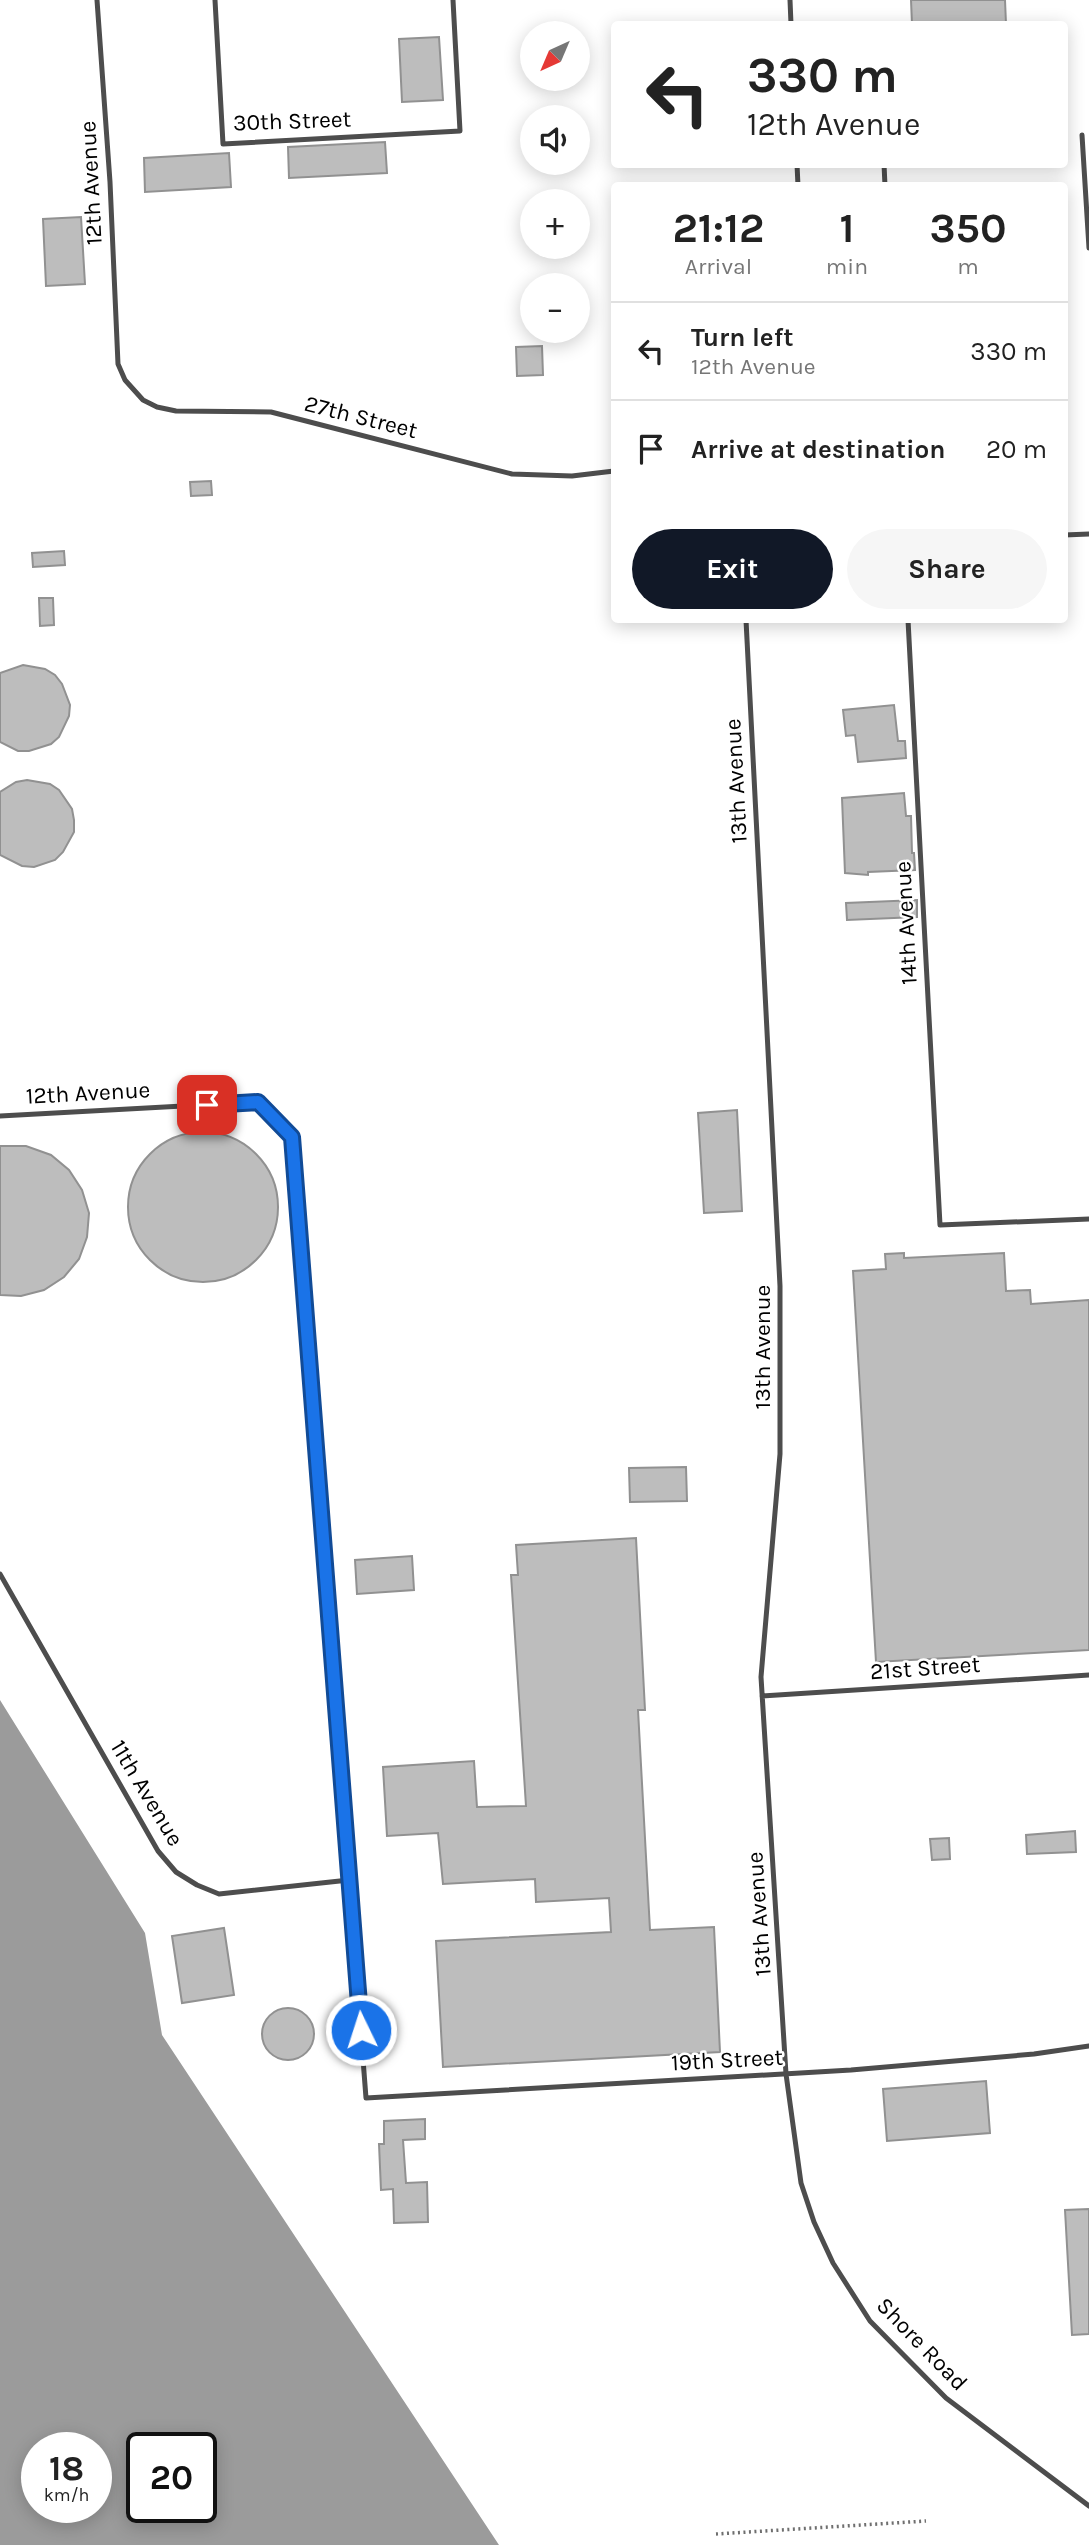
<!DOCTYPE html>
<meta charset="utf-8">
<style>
body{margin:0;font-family:Karla,sans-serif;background:#f6f6f6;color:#222;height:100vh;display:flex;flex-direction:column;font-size:26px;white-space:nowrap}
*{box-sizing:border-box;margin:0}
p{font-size:23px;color:#767676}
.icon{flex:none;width:38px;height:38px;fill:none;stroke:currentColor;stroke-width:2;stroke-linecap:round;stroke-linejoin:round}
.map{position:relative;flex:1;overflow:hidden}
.side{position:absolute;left:611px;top:182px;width:457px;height:441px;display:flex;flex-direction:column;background:#fff;border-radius:7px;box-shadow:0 4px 18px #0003}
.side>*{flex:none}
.hud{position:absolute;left:611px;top:21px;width:457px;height:147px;border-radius:7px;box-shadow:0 4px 18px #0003;background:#fff;color:#222;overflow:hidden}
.needle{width:46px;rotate:224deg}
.buttons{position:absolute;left:520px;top:21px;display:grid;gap:14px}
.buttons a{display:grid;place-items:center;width:70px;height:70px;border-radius:50%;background:#fff;box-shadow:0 4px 18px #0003;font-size:35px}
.speed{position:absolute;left:21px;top:2432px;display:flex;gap:14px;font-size:35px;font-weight:700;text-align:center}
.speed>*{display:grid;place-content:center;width:91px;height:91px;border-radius:50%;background:#fff;box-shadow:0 4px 18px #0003;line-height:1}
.speed small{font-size:18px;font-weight:400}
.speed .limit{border:4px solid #111;border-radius:10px;background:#fff;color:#111}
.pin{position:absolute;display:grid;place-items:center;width:60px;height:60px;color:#fff;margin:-30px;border-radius:14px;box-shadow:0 4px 10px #0006}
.me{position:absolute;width:77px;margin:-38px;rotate:356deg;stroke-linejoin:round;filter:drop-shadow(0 0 5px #0008)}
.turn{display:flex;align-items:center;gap:24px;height:147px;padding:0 21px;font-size:32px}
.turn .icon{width:91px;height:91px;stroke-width:2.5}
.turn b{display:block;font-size:49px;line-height:60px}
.eta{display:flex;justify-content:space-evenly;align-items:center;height:119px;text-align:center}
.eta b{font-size:42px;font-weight:700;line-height:49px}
.primary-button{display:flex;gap:14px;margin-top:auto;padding:14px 21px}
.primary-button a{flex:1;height:80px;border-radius:42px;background:#111827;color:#fff;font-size:28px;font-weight:700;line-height:80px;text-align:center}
.primary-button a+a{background:#f6f6f6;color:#222}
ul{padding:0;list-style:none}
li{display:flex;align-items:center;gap:21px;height:98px;padding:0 21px;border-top:2px solid #e0e0e0}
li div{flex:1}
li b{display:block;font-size:26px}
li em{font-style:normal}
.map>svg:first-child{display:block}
.water{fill:#9b9b9b;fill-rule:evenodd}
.building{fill:#bdbdbd;stroke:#919191;stroke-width:2}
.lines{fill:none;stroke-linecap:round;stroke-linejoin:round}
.path{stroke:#6f6f6f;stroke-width:3.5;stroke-dasharray:2 3.5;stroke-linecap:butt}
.lane{stroke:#4d4d4d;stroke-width:5}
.route-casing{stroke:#114b97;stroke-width:18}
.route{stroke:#1a73e8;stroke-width:12}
.labels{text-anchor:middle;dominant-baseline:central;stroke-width:5;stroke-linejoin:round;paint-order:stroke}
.street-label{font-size:23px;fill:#000;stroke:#fff}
</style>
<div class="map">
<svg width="1089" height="2545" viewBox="0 0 1089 2545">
<rect width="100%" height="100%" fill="#fff"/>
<!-- water -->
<path class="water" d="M0 1700 145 1933 162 2035 499 2545H0ZM96 2448V2508H37V2448ZM201 2448V2508H142V2448Z"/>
<!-- building -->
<path class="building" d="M911 0H1005L1006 24H912Z
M439 37 443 100 402 102 399 39Z
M385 142 387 173 289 178 288 147Z
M229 153 231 187 145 192 144 158Z
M81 217 85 284 46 286 43 219Z
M542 346 543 375 517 376 516 347Z
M211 481 212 495 191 496 190 482Z
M64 551 65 565 33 567 32 553Z
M39 598H53L54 625 40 626Z
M23 665 45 669 55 675 62 684 70 705 69 716 59 737 51 744 29 751H18L0 742V673Z
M894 705 898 741H905L906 758 858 762 855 735 846 736 843 710Z
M27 780 50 784 59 790 72 809 74 820V832L63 852 55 860 34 867 22 866 0 855V792L16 782Z
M904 793 906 816H911L912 853H914L915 870 868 872V875L845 873 842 798Z
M917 900V917L847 920 846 903Z
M737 1110 742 1211 704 1213 698 1113Z
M128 1207a75 75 0 1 1 150 0a75 75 0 1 1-150 0Z
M0 1146H26L51 1155 69 1170 82 1190 89 1213 87 1237 79 1259 64 1277 44 1290 21 1296 0 1295Z
M904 1253V1258L1004 1253 1006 1291 1030 1290 1031 1304 1089 1300V1650L876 1662 853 1271 886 1269 885 1254Z
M686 1467 687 1501 630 1502 629 1468Z
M636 1538 645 1710H638L650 1930 714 1927 720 2052 443 2067 436 1941 611 1932 609 1898 536 1902 535 1879 443 1884 438 1833 387 1836 383 1767 474 1761 477 1807 526 1806 511 1575H518L516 1545Z
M412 1556 414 1590 357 1594 355 1560Z
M1075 1831 1076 1852 1027 1854 1026 1835Z
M949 1838 950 1859 932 1860 930 1839Z
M224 1928 234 1995 182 2003 172 1936Z
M262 2034a26 26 0 1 1 52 0a26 26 0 1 1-52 0Z
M986 2081 990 2133 887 2141 883 2089Z
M425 2119V2139L403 2140 406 2183 427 2182 428 2222 394 2223 393 2189 381 2190 379 2144H384V2121Z
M1089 2209V2334L1072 2335 1065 2210Z"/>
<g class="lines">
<!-- path -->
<path class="path" d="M716 2534 926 2521"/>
<!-- lane -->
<path class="lane" d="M97 0 110 182 118 364 125 380 143 400 157 407 176 411 271 412 512 474 572 476 614 471
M215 0 223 144 460 131 453 0
M790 0 791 24
M1082 135 1089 248
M797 164 798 186
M884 164 885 186
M1064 535 1089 534
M746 620 780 1286V1454L761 1677 786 2074 801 2183 814 2222 833 2263 870 2321 946 2398 1089 2506
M908 620 940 1225 1089 1219
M0 1116 258 1102 292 1137 366 2098 851 2070 1034 2054 1089 2046
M0 1574 158 1851 176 1872 197 1885 219 1894 349 1880
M762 1696 1089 1675"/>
</g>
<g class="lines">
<defs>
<path id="route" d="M207 1105 258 1102 292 1137 361 2030"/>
</defs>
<!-- route casing -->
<use href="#route" class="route-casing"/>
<!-- route -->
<use href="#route" class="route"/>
</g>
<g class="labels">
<!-- street labels -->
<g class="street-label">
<text transform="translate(292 121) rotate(-2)">30th Street</text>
<text transform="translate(91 183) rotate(-93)">12th Avenue</text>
<text transform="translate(361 417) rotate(14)">27th Street</text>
<text transform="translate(736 781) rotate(-93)">13th Avenue</text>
<text transform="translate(906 923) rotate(-93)">14th Avenue</text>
<text transform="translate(88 1093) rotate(-3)">12th Avenue</text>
<text transform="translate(762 1347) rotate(-90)">13th Avenue</text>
<text transform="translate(925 1668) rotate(-4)">21st Street</text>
<text transform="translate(147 1793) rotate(59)">11th Avenue</text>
<text transform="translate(759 1914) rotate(-94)">13th Avenue</text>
<text transform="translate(727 2060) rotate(-3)">19th Street</text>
<text transform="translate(922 2344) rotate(46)">Shore Road</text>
</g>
</g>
</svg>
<div class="buttons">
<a><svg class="needle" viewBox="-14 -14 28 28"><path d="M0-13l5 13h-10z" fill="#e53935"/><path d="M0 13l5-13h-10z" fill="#767676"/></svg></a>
<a><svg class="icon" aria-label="sound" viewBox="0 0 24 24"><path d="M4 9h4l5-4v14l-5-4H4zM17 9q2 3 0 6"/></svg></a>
<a>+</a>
<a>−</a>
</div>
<div class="speed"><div>18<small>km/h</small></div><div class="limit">20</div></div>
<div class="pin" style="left:207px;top:1105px;background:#d93025"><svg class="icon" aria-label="arrive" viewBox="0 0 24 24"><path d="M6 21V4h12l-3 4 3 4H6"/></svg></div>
<svg class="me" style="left:361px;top:2030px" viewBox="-20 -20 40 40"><circle r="17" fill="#1a73e8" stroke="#fff" stroke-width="3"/><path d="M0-11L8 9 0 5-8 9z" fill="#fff"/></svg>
<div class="hud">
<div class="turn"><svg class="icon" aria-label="left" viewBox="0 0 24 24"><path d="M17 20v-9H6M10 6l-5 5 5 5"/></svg><div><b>330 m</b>12th Avenue</div></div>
</div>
<section class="side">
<div class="eta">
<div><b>21:12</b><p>Arrival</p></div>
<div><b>1</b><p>min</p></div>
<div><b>350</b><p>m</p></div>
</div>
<ul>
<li><svg class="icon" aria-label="left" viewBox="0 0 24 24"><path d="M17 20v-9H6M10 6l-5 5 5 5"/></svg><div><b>Turn left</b><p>12th Avenue</p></div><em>330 m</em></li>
<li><svg class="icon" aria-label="arrive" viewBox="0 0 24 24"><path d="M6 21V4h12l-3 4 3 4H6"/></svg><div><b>Arrive at destination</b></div><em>20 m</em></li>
</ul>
<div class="primary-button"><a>Exit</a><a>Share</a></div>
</section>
</div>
